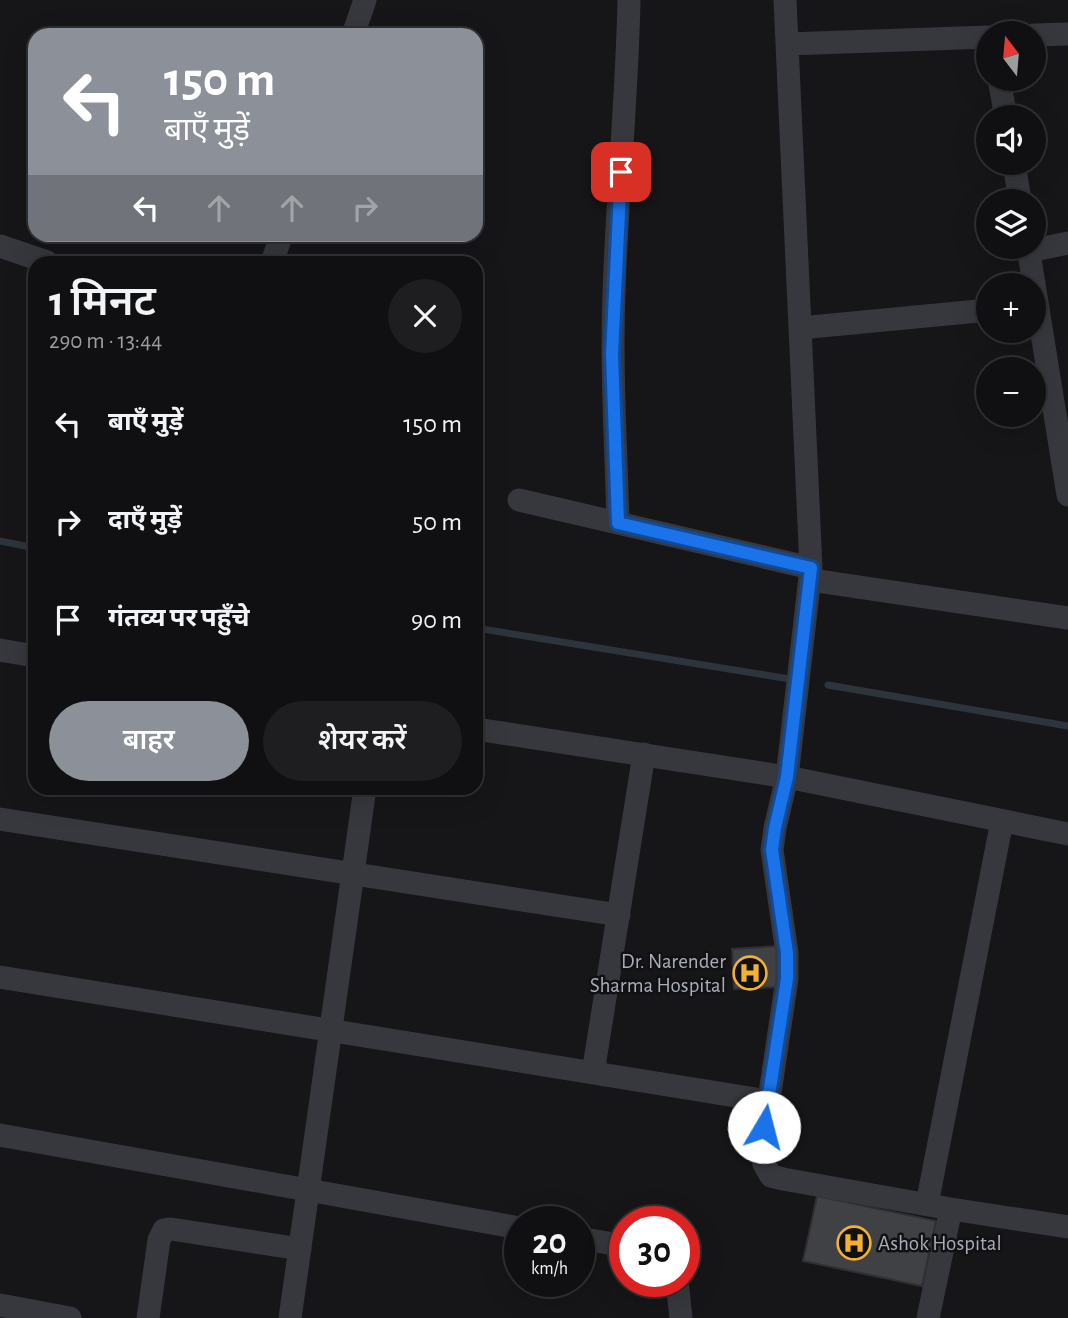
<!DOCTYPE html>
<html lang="hi">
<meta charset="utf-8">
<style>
body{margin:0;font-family:"Alegreya Sans","Noto Sans Devanagari",sans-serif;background:#1e1e20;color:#f1f3f6;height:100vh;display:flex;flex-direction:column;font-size:26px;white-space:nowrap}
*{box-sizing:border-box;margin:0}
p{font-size:23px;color:#9c9d9f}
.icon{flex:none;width:38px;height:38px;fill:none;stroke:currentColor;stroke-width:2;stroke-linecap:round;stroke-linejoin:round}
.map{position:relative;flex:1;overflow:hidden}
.details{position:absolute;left:28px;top:256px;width:455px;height:539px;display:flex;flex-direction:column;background:#101012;border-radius:21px;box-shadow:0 7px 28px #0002,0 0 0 2px #303032}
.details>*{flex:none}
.top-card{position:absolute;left:28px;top:28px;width:455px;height:214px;border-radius:21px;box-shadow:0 7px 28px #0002,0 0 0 2px #303032;background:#8c9099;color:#fff;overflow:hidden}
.needle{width:46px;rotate:344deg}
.controls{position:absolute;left:976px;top:21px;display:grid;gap:14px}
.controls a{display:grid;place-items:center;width:70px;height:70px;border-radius:50%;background:#101012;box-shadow:0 7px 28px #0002,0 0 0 2px #303032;font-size:35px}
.speed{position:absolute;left:504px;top:1206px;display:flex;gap:14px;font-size:35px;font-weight:700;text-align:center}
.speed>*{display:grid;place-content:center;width:91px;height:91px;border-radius:50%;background:#101012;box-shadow:0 7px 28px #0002,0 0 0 2px #303032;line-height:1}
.speed small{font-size:18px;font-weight:400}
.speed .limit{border:10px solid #d22;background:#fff;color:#111}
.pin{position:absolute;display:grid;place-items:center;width:60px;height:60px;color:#fff;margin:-30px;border-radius:14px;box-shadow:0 4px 10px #0006}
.me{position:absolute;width:77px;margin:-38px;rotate:8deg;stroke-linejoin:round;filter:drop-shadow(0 0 5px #0008)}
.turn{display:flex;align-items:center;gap:24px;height:147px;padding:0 21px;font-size:32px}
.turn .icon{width:91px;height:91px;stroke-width:2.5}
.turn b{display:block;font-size:49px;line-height:60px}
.lanes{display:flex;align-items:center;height:66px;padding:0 21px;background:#0003;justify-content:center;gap:35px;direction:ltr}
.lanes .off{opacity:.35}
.round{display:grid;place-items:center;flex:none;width:74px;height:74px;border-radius:37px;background:#1e1e20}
.head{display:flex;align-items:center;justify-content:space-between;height:119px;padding:0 21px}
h1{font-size:42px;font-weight:600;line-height:52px}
.primary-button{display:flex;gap:14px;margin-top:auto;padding:14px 21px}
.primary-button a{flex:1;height:80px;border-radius:42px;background:#8c9099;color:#fff;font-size:28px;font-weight:600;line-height:80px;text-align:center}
.primary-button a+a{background:#1e1e20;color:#f1f3f6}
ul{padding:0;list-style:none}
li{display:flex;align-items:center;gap:21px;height:98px;padding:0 21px}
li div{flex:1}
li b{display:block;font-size:26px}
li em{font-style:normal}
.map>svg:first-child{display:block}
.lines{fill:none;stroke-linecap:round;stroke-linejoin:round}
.stream{stroke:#2c353c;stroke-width:7}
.building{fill:#404145;stroke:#303034;stroke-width:2}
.minor{stroke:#37383d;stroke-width:23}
.route-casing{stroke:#114b97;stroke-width:18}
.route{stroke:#1a73e8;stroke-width:12}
.labels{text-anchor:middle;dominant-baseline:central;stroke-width:5;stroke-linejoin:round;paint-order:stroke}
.poi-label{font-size:21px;fill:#a8adb8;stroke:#111113;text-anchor:end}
</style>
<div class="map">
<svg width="1068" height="1318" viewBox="0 0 1068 1318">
<rect width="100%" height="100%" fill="#161618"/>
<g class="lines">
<!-- stream -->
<path class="stream" d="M0 541 35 548
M476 628 790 679
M828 685 1068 726"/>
</g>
<!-- building -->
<path class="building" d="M778 946 780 987 734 989 732 949Z
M817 1196 936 1221 922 1286 803 1261Z"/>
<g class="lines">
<!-- minor -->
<path class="minor" d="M785 0 811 568 787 777 775 828 772 850 787 953V979L761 1153 764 1164 771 1176 783 1179 951 1209 1068 1227
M353 35 365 0
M1034 35 1068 34
M787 44 989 37
M999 79 1006 117
M1014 163 1020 201
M0 246 47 262
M1028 247 1068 495
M1029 251 1068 243
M272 262 282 234
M800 328 989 310
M519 500 811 568
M618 523C616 447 611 370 614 294 617 196 627 98 629 0
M811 580 1068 618
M0 650 35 656
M476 729 787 777 1068 834
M0 819 619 915
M0 977 767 1101
M593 1073 644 754
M0 1135 520 1228
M927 1204 1002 821
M579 1238 625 1246
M677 1281 681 1318
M0 1305 70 1318
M148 1318 159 1240 164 1230 171 1229 300 1249
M290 1318 365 788
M928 1318 951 1209"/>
</g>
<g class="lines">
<defs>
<path id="route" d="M621 172 612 354 618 523 811 568 787 777 775 828 772 850 787 953V979L764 1127"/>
</defs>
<!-- route casing -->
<use href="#route" class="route-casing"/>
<!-- route -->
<use href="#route" class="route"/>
</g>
<!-- icons -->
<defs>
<symbol id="hospital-ring" viewBox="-11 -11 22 22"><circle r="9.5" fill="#111113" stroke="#f2b134" stroke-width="1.5"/><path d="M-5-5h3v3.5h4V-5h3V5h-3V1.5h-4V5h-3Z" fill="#f2b134"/></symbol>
</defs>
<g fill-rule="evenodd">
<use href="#hospital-ring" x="731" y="954" width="38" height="38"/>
<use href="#hospital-ring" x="835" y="1224" width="38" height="38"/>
</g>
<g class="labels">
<!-- poi labels -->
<g class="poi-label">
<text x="726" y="961">Dr. Narender<tspan x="726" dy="24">Sharma Hospital</tspan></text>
<text x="878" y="1243" text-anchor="start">Ashok Hospital</text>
</g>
</g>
</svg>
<div class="controls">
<a><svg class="needle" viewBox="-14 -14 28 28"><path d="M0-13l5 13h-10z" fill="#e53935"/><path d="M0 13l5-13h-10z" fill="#9c9d9f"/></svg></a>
<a><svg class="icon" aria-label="sound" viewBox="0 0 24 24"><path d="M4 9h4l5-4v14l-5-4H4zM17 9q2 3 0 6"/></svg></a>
<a><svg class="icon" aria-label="layers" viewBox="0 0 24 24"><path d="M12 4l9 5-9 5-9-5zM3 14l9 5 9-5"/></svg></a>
<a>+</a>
<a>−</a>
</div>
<div class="speed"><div>20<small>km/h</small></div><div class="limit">30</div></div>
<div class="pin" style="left:621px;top:172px;background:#d93025"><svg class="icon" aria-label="arrive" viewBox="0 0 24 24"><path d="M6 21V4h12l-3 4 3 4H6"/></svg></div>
<svg class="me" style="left:764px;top:1127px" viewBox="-20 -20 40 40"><circle r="19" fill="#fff"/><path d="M0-13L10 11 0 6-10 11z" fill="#1a73e8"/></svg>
<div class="top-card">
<div class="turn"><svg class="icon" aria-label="left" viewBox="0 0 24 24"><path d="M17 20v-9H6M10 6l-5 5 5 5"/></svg><div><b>150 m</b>बाएँ मुड़ें</div></div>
<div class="lanes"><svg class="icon" aria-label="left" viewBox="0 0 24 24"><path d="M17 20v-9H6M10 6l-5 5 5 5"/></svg><svg class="icon off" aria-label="ahead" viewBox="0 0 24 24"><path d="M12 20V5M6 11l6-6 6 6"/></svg><svg class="icon off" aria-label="ahead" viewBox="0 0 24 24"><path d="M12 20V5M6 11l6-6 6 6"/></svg><svg class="icon off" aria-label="right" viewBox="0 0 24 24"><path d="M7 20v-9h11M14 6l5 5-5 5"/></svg></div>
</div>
<section class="details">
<div class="head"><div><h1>1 मिनट</h1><p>290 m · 13:44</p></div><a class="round"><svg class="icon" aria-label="close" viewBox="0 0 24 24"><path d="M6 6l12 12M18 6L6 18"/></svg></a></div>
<ul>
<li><svg class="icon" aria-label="left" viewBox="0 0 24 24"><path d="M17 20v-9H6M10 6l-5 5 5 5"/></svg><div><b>बाएँ मुड़ें</b></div><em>150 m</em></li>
<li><svg class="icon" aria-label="right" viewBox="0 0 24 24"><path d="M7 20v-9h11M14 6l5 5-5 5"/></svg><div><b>दाएँ मुड़ें</b></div><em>50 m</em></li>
<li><svg class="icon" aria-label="arrive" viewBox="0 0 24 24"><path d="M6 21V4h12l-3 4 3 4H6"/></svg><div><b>गंतव्य पर पहुँचे</b></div><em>90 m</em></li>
</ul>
<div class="primary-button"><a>बाहर</a><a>शेयर करें</a></div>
</section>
</div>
